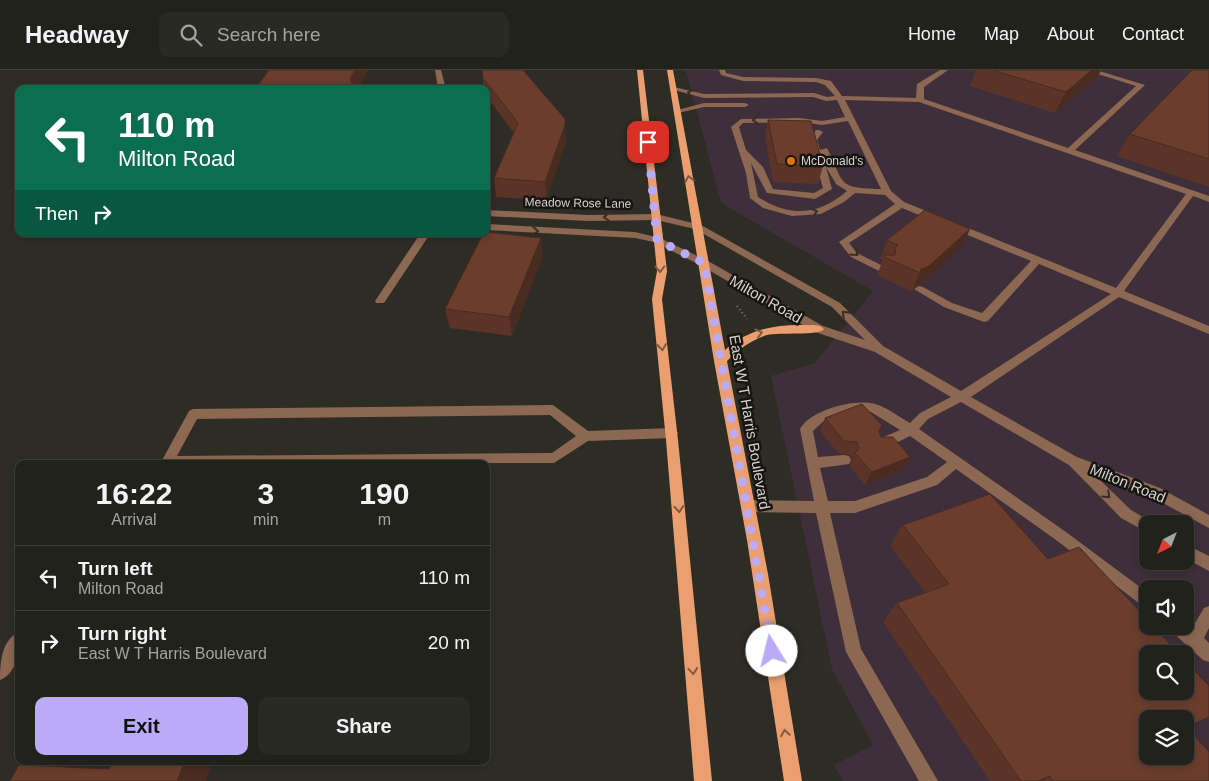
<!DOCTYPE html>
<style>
body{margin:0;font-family:Helvetica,sans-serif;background:#2a2a25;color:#f1f3f6;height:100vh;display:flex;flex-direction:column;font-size:19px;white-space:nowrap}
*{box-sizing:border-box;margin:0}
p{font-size:16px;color:#a2a4a3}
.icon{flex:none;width:28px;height:28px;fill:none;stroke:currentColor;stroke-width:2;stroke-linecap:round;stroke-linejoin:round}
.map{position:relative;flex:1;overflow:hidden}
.details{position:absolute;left:15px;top:390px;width:475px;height:305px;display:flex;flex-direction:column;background:#22221c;border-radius:10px;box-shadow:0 2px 8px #0003,0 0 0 1px #3f3f3b}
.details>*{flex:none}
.guide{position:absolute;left:15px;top:15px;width:475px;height:152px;border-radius:10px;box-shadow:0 2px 8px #0003,0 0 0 1px #3f3f3b;background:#0b6e4f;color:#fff;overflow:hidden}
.needle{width:32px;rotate:222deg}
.controls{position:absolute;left:1139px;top:445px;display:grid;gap:10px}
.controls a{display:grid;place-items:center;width:55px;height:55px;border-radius:10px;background:#22221c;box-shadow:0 2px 8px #0003,0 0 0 1px #3f3f3b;font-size:25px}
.pin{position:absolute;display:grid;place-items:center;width:42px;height:42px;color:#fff;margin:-21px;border-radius:10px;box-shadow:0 2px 8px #0006}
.me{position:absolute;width:55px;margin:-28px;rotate:351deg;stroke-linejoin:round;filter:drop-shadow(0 0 4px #0008)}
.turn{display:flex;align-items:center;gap:18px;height:105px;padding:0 20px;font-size:22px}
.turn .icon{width:65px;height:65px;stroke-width:2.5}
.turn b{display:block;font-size:35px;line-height:42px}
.then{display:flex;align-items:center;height:48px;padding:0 20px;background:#0003;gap:10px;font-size:19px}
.eta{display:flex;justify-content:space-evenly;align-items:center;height:85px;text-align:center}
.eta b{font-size:30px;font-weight:700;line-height:35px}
.cta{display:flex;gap:10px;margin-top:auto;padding:10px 20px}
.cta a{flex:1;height:58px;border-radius:10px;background:#b9abf7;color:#111;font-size:20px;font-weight:700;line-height:58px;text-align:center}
.cta a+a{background:#2a2a25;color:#f1f3f6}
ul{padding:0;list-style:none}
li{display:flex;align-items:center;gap:15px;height:65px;padding:0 20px;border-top:1px solid #3f3f3b}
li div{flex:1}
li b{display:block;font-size:19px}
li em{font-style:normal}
header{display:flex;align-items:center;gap:30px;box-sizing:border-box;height:70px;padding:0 25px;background:#22221c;border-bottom:1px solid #3f3f3b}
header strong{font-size:24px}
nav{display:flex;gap:28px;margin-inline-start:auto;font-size:18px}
.search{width:350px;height:45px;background:#2a2a25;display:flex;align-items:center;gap:12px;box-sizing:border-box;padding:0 18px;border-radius:10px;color:#a2a4a3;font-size:19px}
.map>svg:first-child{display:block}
.commercial{fill:#3e2f3a;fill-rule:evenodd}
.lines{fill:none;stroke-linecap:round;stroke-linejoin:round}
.path{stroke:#77766f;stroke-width:2.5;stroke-dasharray:1 3;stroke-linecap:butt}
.minor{fill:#8c6751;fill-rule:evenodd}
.major{fill:#eb9f71;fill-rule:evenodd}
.wall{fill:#5b3427}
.shaded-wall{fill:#4a2b20}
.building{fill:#6a3d2d;stroke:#4a2b20;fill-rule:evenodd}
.oneway{stroke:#392e25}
.oneway2{stroke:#805a42}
.route{stroke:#b9abf7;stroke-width:9;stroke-dasharray:0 16.2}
.food-dot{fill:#e8710a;stroke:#161512;stroke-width:2}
.labels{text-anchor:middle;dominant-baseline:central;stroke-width:5;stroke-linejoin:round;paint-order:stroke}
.far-poi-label{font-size:12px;fill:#d3d2cd;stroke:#161512;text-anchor:start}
.far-street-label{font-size:12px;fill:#d3d2cd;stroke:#161512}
.street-label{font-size:15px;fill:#d3d2cd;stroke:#161512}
</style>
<header>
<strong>Headway</strong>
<div class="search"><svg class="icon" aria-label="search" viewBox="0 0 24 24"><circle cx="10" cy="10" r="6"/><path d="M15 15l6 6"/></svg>Search here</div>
<nav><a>Home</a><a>Map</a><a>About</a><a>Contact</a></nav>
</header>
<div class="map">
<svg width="1209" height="711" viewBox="0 0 1209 711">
<rect width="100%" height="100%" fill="#2e2d25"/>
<!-- commercial -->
<path class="commercial" d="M686 0H1209V711H843L834 695 873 675 832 599 771 306 815 293 873 221 721 133ZM1148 454H1185V491H1148ZM1148 519H1185V556H1148ZM1148 584H1185V621H1148ZM1148 649H1185V686H1148Z"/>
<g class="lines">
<!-- path -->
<path class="path" d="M737 236 747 249"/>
<!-- minor -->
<path class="minor" d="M435 0H441L446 19H438Z
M719 0H725L726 3 743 7 816 8 831 11 842 26 916 28 917 14 940 0H948L924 17V29L1068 78 1136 16 1085 0H1096L1145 15 1075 80 1209 126V132L1193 126 1124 221 1209 256V264L1119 227 971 327 1077 387 1160 418 1209 445V458L1150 426 1095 405 1131 440 1153 453 1148 454V463L1121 448 1069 395 961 332 928 349 919 359 1066 462 1148 523V540L1056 470 956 399 937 415 855 443H830L861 579 938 711H919L846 582 816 443 748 442 743 440 741 436 743 432 748 430 814 431 800 359C810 340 855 328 875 334 887 337 899 347 910 353L920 343 951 327 875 282 815 262 700 195 654 172 635 168 486 160V154L635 162 660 168 708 191 823 256 865 270 832 237 695 159 656 150 588 151 486 146V140L588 145 656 144 701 155 840 233 883 276 961 321 1111 224 1039 194 988 251 984 252 944 237 914 219 919 216 923 217 952 233 982 243 1031 191 902 138 849 173 857 183 887 198V202L883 203 851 187 839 172 895 134 885 125 855 123 844 132 821 144 792 146 763 138 750 128 746 103 731 57 741 49 800 48 822 51 845 47 837 30 826 31 813 27 704 28 670 19 674 17 704 24 814 23 827 27 835 26 825 15 816 12 743 11 721 5ZM845 30 919 32 1186 124 1116 218 904 132 891 121ZM848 51 881 119C836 118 845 114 827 78L820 80 817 70 823 62 819 60H816L809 70 823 118 814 123 773 119 763 97 746 80 739 57 743 53 800 52 822 55ZM751 93 767 123 815 129 832 119 826 97 836 114 847 121C818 146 790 147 758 127ZM853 342H871L900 360 876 370 875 374 876 378H886L910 366 947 392 927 407 855 431H828L820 398 849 394 851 390 849 386 844 385 818 387 813 361 826 349Z
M704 33H745L749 35 745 37H704L678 43 674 41Z
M420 164H430L384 233H376L375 231Z
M553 335 588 361 672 358 676 360 678 363 676 366 672 368 588 371 554 393 160 394 189 341 193 339ZM550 345 576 366 552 383 177 386 197 349Z
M1185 474 1209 486V501L1185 488Z
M1209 536V558L1204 568 1209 573V592L1203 590 1171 561 1169 556H1185V553L1192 558 1204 538Z
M19 562C19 579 18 603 0 610 0 594 1 570 19 562Z"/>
<!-- major -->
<path class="major" d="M637 0H643L667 201 662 229 678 370 712 711H694L666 370 652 229 657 201Z
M667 0H673L725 280C748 259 777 254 806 255 813 255 820 254 824 259 819 266 779 262 767 265 751 270 738 280 727 291L768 504 802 711H784L747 470 714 291Z"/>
</g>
<!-- wall -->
<path class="wall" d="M482 0 566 72 546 130 496 127 494 108 514 63 486 26V19H484Z
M976 0H1101L1098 6 1055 43 970 16Z
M1209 0V117L1117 86 1130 64Z
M768 50 823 96 818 114 773 112 765 67Z
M970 159 961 178 920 214 914 217 912 222 877 205 883 190 880 188 887 170Z
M543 186 512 266 450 258 445 239Z
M825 348 879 361 881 367 910 387 903 399 865 415 849 396 852 389 851 385 839 384 820 361Z
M903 455 1187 657 1209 711H990L883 552 897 533 925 523 890 475Z"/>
<!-- shaded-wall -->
<path class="shaded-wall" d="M355 0H368L358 19H353L350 9Z
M1092 0H1101L1098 6 1055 43 1066 22Z
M565 49 566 72 546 130 545 112Z
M970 159 961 178 920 214 914 217 921 199Z
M541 168 543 186 512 266 509 247Z
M910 387 903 399 865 415 872 402Z
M185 691H213L206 711H177Z"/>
<!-- building -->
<path class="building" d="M269 0H355L350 9 355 19H256V18Z
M482 0H523L565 49V55L545 112 494 108 518 53 483 8Z
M992 0H1092L1066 22Z
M1192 0H1209V89L1130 64Z
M768 50 811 51 823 96 777 94Z
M925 140 970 159 929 196 921 199 920 203 884 187 886 184 891 186 896 184 895 177 898 175 887 170Z
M486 162 541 168 509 247 445 239 483 164H486Z
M862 334 882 355 879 361 881 367H893L910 387 872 402 855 383 859 378 857 372 844 371 825 348Z
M990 424 1048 489 1079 477 1148 550V556H1153L1179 584H1148V621H1185V591L1209 616V647L1187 657 1209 682V711H1053L1050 706 1038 711H1021L897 533 949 514 903 455ZM1148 649H1185V686H1148Z
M113 691H185L177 711H10L19 695 109 699Z"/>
<!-- one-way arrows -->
<defs><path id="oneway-chevron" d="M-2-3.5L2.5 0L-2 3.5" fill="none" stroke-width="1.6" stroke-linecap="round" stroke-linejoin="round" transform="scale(1.25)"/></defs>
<g class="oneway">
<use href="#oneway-chevron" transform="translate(691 23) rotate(-166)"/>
<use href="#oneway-chevron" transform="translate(756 50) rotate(178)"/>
<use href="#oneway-chevron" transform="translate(814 142) rotate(-17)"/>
<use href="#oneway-chevron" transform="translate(607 147) rotate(178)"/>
<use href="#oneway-chevron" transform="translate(535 161) rotate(3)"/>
<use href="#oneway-chevron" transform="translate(855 183) rotate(42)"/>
<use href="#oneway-chevron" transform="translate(845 244) rotate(-135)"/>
<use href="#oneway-chevron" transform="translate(1107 425) rotate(44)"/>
</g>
<g class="oneway2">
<use href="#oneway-chevron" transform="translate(689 109) rotate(-101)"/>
<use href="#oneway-chevron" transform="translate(660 199) rotate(89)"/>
<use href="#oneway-chevron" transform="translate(759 263) rotate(-17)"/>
<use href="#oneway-chevron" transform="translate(662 277) rotate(84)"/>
<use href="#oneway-chevron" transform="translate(679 439) rotate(85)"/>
<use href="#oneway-chevron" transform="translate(693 601) rotate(85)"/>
<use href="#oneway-chevron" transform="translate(785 663) rotate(-99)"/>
</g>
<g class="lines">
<!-- route -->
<path class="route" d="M648 72 657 170 704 193 772 581"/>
</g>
<!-- markers -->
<circle class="food-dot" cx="791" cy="91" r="5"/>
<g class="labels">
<!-- far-poi labels -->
<g class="far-poi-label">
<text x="801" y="91">McDonald's</text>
</g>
<!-- far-street labels -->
<g class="far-street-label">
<text transform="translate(578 133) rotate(1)">Meadow Rose Lane</text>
</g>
<!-- street labels -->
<g class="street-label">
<text transform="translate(766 229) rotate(30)">Milton Road</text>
<text transform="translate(750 352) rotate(80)">East W T Harris Boulevard</text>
<text transform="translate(1128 413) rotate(22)">Milton Road</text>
</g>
</g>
</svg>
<div class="controls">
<a><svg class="needle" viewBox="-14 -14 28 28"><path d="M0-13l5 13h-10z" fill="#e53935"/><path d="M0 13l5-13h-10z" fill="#a2a4a3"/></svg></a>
<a><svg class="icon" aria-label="sound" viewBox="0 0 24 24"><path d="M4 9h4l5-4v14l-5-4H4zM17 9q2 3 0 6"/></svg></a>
<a><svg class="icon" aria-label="search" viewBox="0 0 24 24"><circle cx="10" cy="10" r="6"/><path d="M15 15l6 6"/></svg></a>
<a><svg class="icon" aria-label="layers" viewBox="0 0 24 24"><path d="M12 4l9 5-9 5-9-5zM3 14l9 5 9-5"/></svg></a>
</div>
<div class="pin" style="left:648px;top:72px;background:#d93025"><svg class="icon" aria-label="arrive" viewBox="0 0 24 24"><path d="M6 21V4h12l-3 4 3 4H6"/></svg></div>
<svg class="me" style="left:772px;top:581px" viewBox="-20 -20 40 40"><circle r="19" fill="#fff"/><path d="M0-13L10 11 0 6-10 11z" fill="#b9abf7"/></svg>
<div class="guide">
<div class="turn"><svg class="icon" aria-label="left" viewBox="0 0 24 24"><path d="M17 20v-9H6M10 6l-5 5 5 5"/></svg><div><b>110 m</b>Milton Road</div></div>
<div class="then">Then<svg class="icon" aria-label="right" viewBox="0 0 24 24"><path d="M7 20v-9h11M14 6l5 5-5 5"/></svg></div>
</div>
<section class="details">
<div class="eta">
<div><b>16:22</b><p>Arrival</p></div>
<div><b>3</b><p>min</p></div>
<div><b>190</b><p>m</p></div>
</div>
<ul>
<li><svg class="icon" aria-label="left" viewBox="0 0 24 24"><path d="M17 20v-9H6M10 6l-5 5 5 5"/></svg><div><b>Turn left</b><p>Milton Road</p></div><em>110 m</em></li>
<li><svg class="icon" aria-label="right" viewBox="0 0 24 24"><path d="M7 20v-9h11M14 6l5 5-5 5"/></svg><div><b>Turn right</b><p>East W T Harris Boulevard</p></div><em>20 m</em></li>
</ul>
<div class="cta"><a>Exit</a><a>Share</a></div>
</section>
</div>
